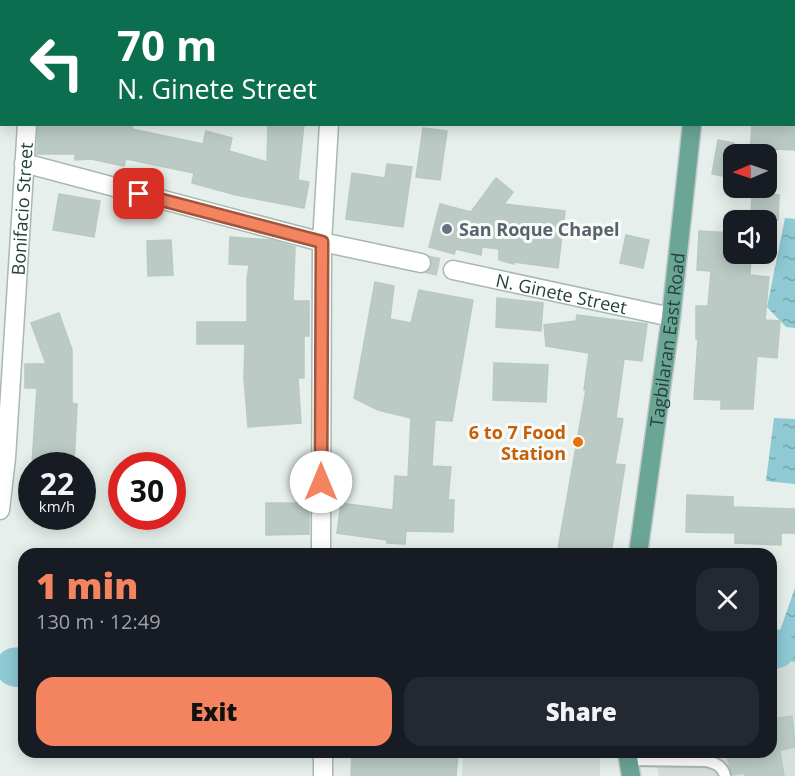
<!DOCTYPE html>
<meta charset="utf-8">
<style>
body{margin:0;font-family:"Open Sans",sans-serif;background:#242831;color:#f1f3f6;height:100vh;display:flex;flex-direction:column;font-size:22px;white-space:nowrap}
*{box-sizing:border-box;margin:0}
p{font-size:20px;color:#9ea1a6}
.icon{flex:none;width:33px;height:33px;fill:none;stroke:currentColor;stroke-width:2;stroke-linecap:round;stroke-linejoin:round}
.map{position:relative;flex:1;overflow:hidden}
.side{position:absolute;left:18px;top:548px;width:759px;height:210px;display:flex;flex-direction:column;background:#171b24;border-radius:18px;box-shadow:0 3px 15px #0003}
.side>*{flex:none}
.guide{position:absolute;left:0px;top:0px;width:795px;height:126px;box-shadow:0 3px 15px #0003;background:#0b6e4f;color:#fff;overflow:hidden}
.needle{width:39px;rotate:268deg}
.tools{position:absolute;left:723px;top:144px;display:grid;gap:12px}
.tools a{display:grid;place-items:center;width:54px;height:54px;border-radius:12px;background:#171b24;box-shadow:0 3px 15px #0003;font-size:30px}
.speed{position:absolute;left:18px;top:452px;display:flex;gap:12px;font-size:30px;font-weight:700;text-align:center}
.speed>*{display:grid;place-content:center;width:78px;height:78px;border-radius:50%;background:#171b24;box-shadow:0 3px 15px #0003;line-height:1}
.speed small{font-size:15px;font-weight:400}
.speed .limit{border:9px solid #d22;background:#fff;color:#111}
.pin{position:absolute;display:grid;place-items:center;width:51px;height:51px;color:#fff;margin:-26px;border-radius:12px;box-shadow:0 3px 9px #0006}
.me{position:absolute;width:66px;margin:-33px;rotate:0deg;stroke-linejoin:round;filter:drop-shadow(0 0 4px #0008)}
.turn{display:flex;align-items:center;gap:21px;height:126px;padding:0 18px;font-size:27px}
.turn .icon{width:78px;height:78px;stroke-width:2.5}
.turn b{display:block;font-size:42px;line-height:51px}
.round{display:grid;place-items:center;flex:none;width:63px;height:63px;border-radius:18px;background:#242831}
.headline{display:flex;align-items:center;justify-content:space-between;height:102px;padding:0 18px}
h1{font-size:36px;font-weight:800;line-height:45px;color:#f4845f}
.cta{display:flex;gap:12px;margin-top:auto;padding:12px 18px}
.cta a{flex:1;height:69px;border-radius:18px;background:#f4845f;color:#111;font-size:24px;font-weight:800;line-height:69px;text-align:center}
.cta a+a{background:#242831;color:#f1f3f6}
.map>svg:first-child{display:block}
.built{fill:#d4dfda}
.water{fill:url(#water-ripples)}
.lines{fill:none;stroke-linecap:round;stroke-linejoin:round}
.river{stroke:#8ec9d4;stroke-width:39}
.building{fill:#bbcac4;stroke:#b8c9c2;stroke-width:1.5}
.minor-tunnel{stroke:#bfccc8;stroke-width:18;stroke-dasharray:18 9;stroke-linecap:butt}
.service-casing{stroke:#a8b8b2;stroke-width:14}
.minor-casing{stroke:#a8b8b2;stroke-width:21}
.primary-casing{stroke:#c2cac8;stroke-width:21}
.service{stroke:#fff;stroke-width:10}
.minor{stroke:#fff;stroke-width:18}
.primary{stroke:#6aa596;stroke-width:18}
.route-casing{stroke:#9f563e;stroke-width:15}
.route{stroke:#f4845f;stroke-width:10}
.worship-dot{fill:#6b7280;stroke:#f7fbf9;stroke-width:2}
.food-dot{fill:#e8710a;stroke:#f7fbf9;stroke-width:2}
.labels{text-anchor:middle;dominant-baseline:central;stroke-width:6;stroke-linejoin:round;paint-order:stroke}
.street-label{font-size:18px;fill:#24423a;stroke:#f7fbf9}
.worship-label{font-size:18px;font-weight:bold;fill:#5b616d;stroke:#f7fbf9;text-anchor:start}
.food-label{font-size:18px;font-weight:bold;fill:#c56008;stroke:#f7fbf9;text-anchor:end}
</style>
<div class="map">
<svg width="795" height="776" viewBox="0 0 795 776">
<defs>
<pattern id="water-ripples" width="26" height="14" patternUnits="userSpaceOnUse" patternTransform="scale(1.5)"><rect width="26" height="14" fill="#8ec9d4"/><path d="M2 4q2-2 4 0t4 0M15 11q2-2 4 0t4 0" fill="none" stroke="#74a5ad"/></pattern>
</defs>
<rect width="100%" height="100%" fill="#e6efeb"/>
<!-- built -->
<path class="built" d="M774 658 795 662V776H659L654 752H771V672L777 671Z
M463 752H600V776H462Z"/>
<!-- water -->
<path class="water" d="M785 218 795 219V328L786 327 767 307Z
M774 418 795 419V484L766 481Z
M795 588V662L774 658 777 639Z"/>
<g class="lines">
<!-- river -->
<path class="river" d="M771 649H776
M15 667 24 668"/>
</g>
<!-- building -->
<path class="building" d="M38 124H133L132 129 203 144 206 131 232 138 229 151 267 162 268 124H304L298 180 309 182 304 208 236 195 192 183 194 173 126 159 124 166 91 159 75 160V154H37Z
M752 124H795V150L775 149 774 154H750Z
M423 128 447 131 440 180 416 177Z
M718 140 734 143V178L712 174Z
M387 164 412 167 403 227 346 219 352 173 385 178Z
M496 178 513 192 504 204 565 211 558 268 514 262V264L499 260V249L482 247 481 255 456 249 454 254 429 247 440 204 471 212Z
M59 194 100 201 94 237 53 230Z
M752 194 779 195 778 220 751 219Z
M699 231 734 233V254H751L750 275 769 277 765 320 780 321 777 358 757 356 753 409H721V400L694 399 698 339H696V306H708L711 271 697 270Z
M626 235 649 240 643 268 620 263Z
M230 237 271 240 295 247 293 301H309V336H304V378H298L301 423 248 427 244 378 245 344H197V322H247V279L249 265 229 264Z
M171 240 173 275 148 276 147 241Z
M375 282 394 286 390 319 411 323 419 290 473 300 452 421 435 420 432 466 451 467 448 500H454L453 532 406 531 405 544 387 543V540L337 533 341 503 393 510 395 476 408 477 411 418 378 410 354 398Z
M497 298 543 303 541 331 496 327Z
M59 313 72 350V403L77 404 74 465H32L37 388H25V364H46L31 323Z
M577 315 647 324 642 361 624 359 616 418 623 419 615 464 625 465 611 554H582L558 549 586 390H584L589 353 546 346 544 325 576 321Z
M494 363 548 365 546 402 493 400Z
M687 495 733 497V507L795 509V533H781V545L735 543V533L686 532Z
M266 503H309V534L266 535Z
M792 716 795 747 772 752H780L784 776H745L744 773 732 775 726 752H771V719Z
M352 752H439V754L458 755 456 776H351Z"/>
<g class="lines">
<!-- minor-tunnel -->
<path class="minor-tunnel" d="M421 263 453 270"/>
<defs>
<path id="service" d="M628 760 706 761C715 763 723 766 725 776"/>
<g id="minor">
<path d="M277 0 288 2"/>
<path d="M45 2 48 0"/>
<path d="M344 2V0"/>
<path d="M0 10H2"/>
<path d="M24 163 322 242 421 263"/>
<path id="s1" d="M453 270 671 317"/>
<path id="s2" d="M0 510 6 458 27 124"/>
<path d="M321 554 322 242 329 124"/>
<path d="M323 752V776"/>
</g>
<g id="primary">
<path d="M708 2V0"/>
<path id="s3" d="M638 554 671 317 692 124"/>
<path d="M627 752 631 776"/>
</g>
</defs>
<!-- service casing -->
<use href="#service" class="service-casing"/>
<!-- minor casing -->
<use href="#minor" class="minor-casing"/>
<!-- primary casing -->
<use href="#primary" class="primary-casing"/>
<!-- service -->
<use href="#service" class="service"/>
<!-- minor -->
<use href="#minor" class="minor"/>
<!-- primary -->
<use href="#primary" class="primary"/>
</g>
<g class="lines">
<defs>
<path id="route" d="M139 194 322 242 321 482"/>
</defs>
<!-- route casing -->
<use href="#route" class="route-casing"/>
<!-- route -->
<use href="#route" class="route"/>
</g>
<!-- markers -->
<circle class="worship-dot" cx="447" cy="229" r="6"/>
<circle class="food-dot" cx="578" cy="442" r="6"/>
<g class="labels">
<!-- street labels -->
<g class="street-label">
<text stroke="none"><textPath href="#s2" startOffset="302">Bonifacio Street</textPath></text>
<text stroke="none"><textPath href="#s1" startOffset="111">N. Ginete Street</textPath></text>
<text stroke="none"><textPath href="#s3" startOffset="216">Tagbilaran East Road</textPath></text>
</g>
<!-- worship labels -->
<g class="worship-label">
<text x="459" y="229">San Roque Chapel</text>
</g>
<!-- food labels -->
<g class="food-label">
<text x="566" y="432">6 to 7 Food<tspan x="566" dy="21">Station</tspan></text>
</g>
</g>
</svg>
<div class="tools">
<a><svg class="needle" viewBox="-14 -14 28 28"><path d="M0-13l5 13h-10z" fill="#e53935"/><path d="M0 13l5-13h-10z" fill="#9ea1a6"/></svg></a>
<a><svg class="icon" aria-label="sound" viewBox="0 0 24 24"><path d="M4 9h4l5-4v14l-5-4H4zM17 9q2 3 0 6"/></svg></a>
</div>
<div class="speed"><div>22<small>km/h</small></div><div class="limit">30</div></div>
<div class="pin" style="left:139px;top:194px;background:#d93025"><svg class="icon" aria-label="arrive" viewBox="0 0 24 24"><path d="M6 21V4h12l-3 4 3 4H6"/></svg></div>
<svg class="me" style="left:321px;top:482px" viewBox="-20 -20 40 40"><circle r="19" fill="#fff"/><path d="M0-13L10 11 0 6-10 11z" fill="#f4845f"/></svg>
<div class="guide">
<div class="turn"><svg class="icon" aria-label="left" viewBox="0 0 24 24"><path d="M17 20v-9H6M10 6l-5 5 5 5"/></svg><div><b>70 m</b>N. Ginete Street</div></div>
</div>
<section class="side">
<div class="headline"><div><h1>1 min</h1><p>130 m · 12:49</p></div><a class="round"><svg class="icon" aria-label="close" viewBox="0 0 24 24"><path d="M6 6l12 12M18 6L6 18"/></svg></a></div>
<div class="cta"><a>Exit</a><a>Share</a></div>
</section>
</div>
